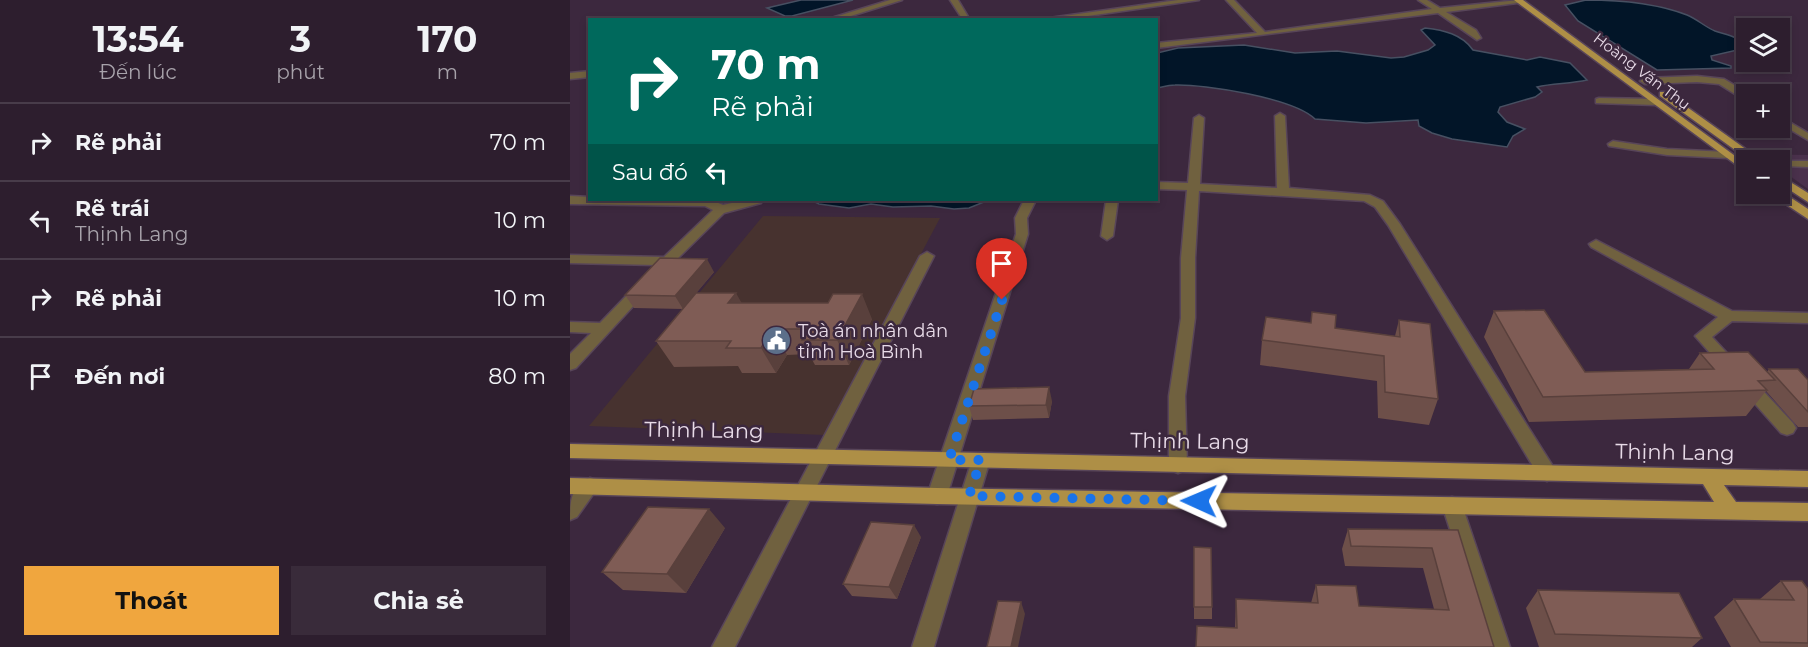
<!DOCTYPE html>
<html lang="vi">
<meta charset="utf-8">
<style>
body{margin:0;font-family:Montserrat,sans-serif;background:#392b3a;color:#f1f3f6;height:100vh;display:flex;flex-direction:column;font-size:22px;white-space:nowrap}
*{box-sizing:border-box;margin:0}
p{font-size:20px;color:#a7a2aa}
.icon{flex:none;width:33px;height:33px;fill:none;stroke:currentColor;stroke-width:2;stroke-linecap:round;stroke-linejoin:round}
.map{position:relative;flex:1;overflow:hidden}
.sheet{display:flex;flex-direction:column;background:#2d1e2e;width:570px}
.sheet>*{flex:none}
.banner{position:absolute;left:18px;top:18px;width:570px;height:183px;border-radius:0px;box-shadow:0 3px 9px #0003,0 0 0 2px #483c4a;background:#00695c;color:#fff;overflow:hidden}
.controls{position:absolute;left:1166px;top:18px;display:grid;gap:12px}
.controls a{display:grid;place-items:center;width:54px;height:54px;border-radius:0px;background:#2d1e2e;box-shadow:0 3px 9px #0003,0 0 0 2px #483c4a;font-size:30px}
.pin{position:absolute;display:grid;place-items:center;width:51px;height:51px;color:#fff;margin:-62px -26px;border-radius:50% 50% 50% 0;rotate:-45deg;box-shadow:0 0 6px #0007}
.pin .icon{rotate:45deg}
.me{position:absolute;width:66px;margin:-33px;rotate:271deg;stroke-linejoin:round;filter:drop-shadow(0 0 4px #0008)}
.turn{display:flex;align-items:center;gap:21px;height:126px;padding:0 24px;font-size:27px}
.turn .icon{width:78px;height:78px;stroke-width:2.5}
.turn b{display:block;font-size:42px;line-height:51px}
.then{display:flex;align-items:center;height:57px;padding:0 24px;background:#0003;gap:12px;font-size:22px}
.eta{display:flex;justify-content:space-evenly;align-items:center;height:102px;text-align:center}
.eta b{font-size:36px;font-weight:700;line-height:42px}
.cta{display:flex;gap:12px;margin-top:auto;padding:12px 24px}
.cta a{flex:1;height:69px;border-radius:0px;background:#f0a63e;color:#111;font-size:24px;font-weight:700;line-height:69px;text-align:center}
.cta a+a{background:#392b3a;color:#f1f3f6}
ul{padding:0;list-style:none}
li{display:flex;align-items:center;gap:18px;height:78px;padding:0 24px;border-top:2px solid #483c4a}
li div{flex:1}
li b{display:block;font-size:22px}
li em{font-style:normal}
main{display:flex;flex:1;min-height:0}
.map>svg:first-child{display:block}
.commercial{fill:#47322f}
.built{fill:#4a314c}
.water{fill:#021528;stroke:#475062;stroke-width:1.5}
.lines{fill:none;stroke-linecap:round;stroke-linejoin:round}
.minor-casing{stroke:#584559;stroke-width:3}
.major-casing{stroke:#584559;stroke-width:3}
.minor{fill:#70613f;fill-rule:evenodd}
.major{fill:#ae8f46;fill-rule:evenodd}
.wall{fill:#6d4f49}
.shaded-wall{fill:#59403c}
.building{fill:#7f5c55;stroke:#59403c;stroke-width:1.5}
.route{stroke:#1a73e8;stroke-width:10;stroke-dasharray:0 18}
.labels{text-anchor:middle;dominant-baseline:central;stroke-width:5;stroke-linejoin:round;paint-order:stroke}
.far-street-label{font-size:15px;fill:#e8dbe8;stroke:#3c283e}
.poi-label{font-size:18px;fill:#e8dbe8;stroke:#3c283e;text-anchor:start}
.near-street-label{font-size:21px;fill:#e8dbe8;stroke:#3c283e}
</style>
<main>
<section class="sheet">
<div class="eta">
<div><b>13:54</b><p>Đến lúc</p></div>
<div><b>3</b><p>phút</p></div>
<div><b>170</b><p>m</p></div>
</div>
<ul>
<li><svg class="icon" aria-label="right" viewBox="0 0 24 24"><path d="M7 20v-9h11M14 6l5 5-5 5"/></svg><div><b>Rẽ phải</b></div><em>70 m</em></li>
<li><svg class="icon" aria-label="left" viewBox="0 0 24 24"><path d="M17 20v-9H6M10 6l-5 5 5 5"/></svg><div><b>Rẽ trái</b><p>Thịnh Lang</p></div><em>10 m</em></li>
<li><svg class="icon" aria-label="right" viewBox="0 0 24 24"><path d="M7 20v-9h11M14 6l5 5-5 5"/></svg><div><b>Rẽ phải</b></div><em>10 m</em></li>
<li><svg class="icon" aria-label="arrive" viewBox="0 0 24 24"><path d="M6 21V4h12l-3 4 3 4H6"/></svg><div><b>Đến nơi</b></div><em>80 m</em></li>
</ul>
<div class="cta"><a>Thoát</a><a>Chia sẻ</a></div>
</section>
<div class="map">
<svg width="1238" height="647" viewBox="0 0 1238 647">
<rect width="100%" height="100%" fill="#3c283e"/>
<!-- commercial -->
<path class="commercial" d="M193 216 370 218 255 435 19 426Z"/>
<!-- built -->
<path class="built" d="M1190 154 1238 155V189L1209 168V160H1199Z"/>
<!-- water -->
<path class="water" d="M231 0H283L222 16H215L197 8Z
M1016 0C1049 0 1086 3 1117 15 1127 19 1135 27 1145 31 1157 35 1170 36 1176 48L1141 56 1142 60 1161 66V68L1087 70 1008 21 995 5Z
M855 28C873 30 892 34 903 50L957 60 970 57 1000 63 1017 80C1000 84 983 83 967 87L972 92 965 97 930 107 928 112 937 122 955 129 943 136 937 147 882 139 862 133 849 126 848 120 796 123 745 119C724 98 634 84 605 85 599 85 592 87 587 88V53L608 48 674 45 725 53 767 51 821 58 834 57 858 50 865 45 851 30Z
M241 200H419L399 208 384 209 361 206 323 207 301 204 279 208 249 204Z"/>
<g class="lines">
<defs>
<path id="minor" d="M320 0H332L268 20H255Z
M380 0H388L400 20H393Z
M608 0H629L490 20H465Z
M656 0H664L695 32 862 9 848 0H857L870 8 949 0 955 2 876 12 906 30 911 38 907 40 868 13 586 48V43L687 33Z
M20 71V77L0 79V73Z
M1127 76 1154 79 1179 94H1176V100L1173 99 1149 84 1127 82 1075 84 1070 81 1075 78Z
M1029 98 1086 99 1091 102 1086 105 1026 103V99Z
M710 113 715 116 719 188 800 195 813 201 830 224 984 468 986 473 984 478 977 481 970 478 818 225 805 207 794 201 629 191 625 258V318L615 396 617 465 615 470 608 473 601 470 599 465V396L611 318V258L617 190 586 189V182L618 183 624 118 629 115 634 118 630 184 707 188 705 116Z
M1209 116 1238 133V140L1209 123Z
M1043 141 1097 149 1157 152 1162 155 1157 158 1097 155 1039 146 1038 144Z
M1217 161H1238V167L1213 166 1211 164Z
M0 196 20 197V200H141L153 205 175 200H193L191 203 154 213 102 264 6 368 0 370V354L21 333 0 332V322L30 323 86 265 0 263V255L94 257 143 210 135 206 0 204Z
M454 200H466L457 218 458 234 377 496 374 502 367 504 360 502 357 496 446 234 445 218Z
M536 200H548L543 236 537 240 531 236Z
M1026 240 1162 311 1238 313V323L1162 321 1142 337 1169 366 1167 370H1155L1125 336 1148 317 1021 247 1019 244Z
M357 252 364 256 165 647H142L350 256Z
M1177 378 1183 380 1223 423 1226 428 1223 433 1217 435 1211 433 1171 388 1169 384 1171 380Z
M411 453 417 455 420 460 364 647H342L402 460 405 455Z
M20 478 27 480 29 486 7 517 0 520C0 502 1 485 20 478Z
M882 497 889 499 892 505 940 647H918L872 505 875 499Z"/>
<path id="major" d="M944 0H953L1176 164V172Z
M1090 92H1096L1191 160H1179L1090 96Z
M1209 175 1238 193V202L1209 183Z
M1209 190 1238 209V219L1205 197 1203 194H1209Z
M0 444 1238 471V487L1154 485 1166 502 1238 503V521L367 504 0 494V478L367 488 1144 502 1133 484 0 458Z"/>
</defs>
<!-- minor casing -->
<use href="#minor" class="minor-casing"/>
<!-- major casing -->
<use href="#major" class="major-casing"/>
<!-- minor -->
<use href="#minor" class="minor"/>
<!-- major -->
<use href="#major" class="major"/>
</g>
<!-- wall -->
<path class="wall" d="M144 272 126 293 172 303 302 319 279 365H245L239 354 217 355 206 373H172L168 366 104 367 86 341 113 309 64 308 55 295Z
M924 311 1015 372 1119 369 1130 353 1197 372 1199 369 1238 380V427H1228L1196 391 1176 416 959 422 914 337Z
M742 312 765 328 825 336 829 320 868 399 859 425 808 418 807 381 690 365 692 340 741 322Z
M482 401 479 418 403 420 399 406Z
M155 528 116 593 53 590 32 572Z
M778 529 888 530 924 647 665 628 666 599 741 603 746 585 789 606 864 609 853 568 775 566 772 549Z
M351 537 327 599 282 596 273 584Z
M624 547 642 607V619H624Z
M1211 581 1238 589V647H1161L1144 617 1164 599H1190Z
M968 590 1132 638 1122 647H969L956 608Z"/>
<!-- shaded-wall -->
<path class="shaded-wall" d="M137 259 144 272 113 309 105 296Z
M166 293 180 318 158 303Z
M292 294 302 319 279 365 267 340Z
M203 329 217 355 206 373 191 348Z
M479 387 482 401 479 418 476 405Z
M139 509 155 528 116 593 97 574Z
M344 525 351 537 327 599 319 587Z
M451 602 455 614 448 647H441Z"/>
<!-- building -->
<path class="building" d="M90 258 137 259 105 296 55 295Z
M126 293H166L158 303H258L263 294H292L267 340H232L238 329H203L191 348H156L161 341H86Z
M974 310 1015 372 1144 369 1130 353 1178 352 1205 380 1188 381 1197 390 973 397 924 311Z
M742 312 766 315 765 328 830 337 829 320 860 324 868 399 815 392 814 356 692 340 696 317 741 323Z
M1199 369H1228L1238 380V412Z
M479 387 476 405 399 406 404 389Z
M78 507 139 509 97 574 32 572Z
M301 522 344 525 319 587 273 584Z
M778 529 888 530 924 647H626L627 626 667 628 666 599 748 603 746 585 786 586 789 606 879 610 862 548 781 546Z
M624 547 641 548 642 607H624Z
M1211 581H1232L1238 589V643L1190 642 1164 599 1224 600Z
M968 590 1109 593 1132 638 985 634Z
M428 601 451 602 441 647H417Z"/>
<g class="lines">
<!-- route -->
<path class="route" d="M432 300 379 460H411L399 496 629 501"/>
</g>
<!-- icons -->
<defs>
<symbol id="civic-disc" viewBox="-11 -11 22 22"><circle r="9.5" fill="#5c6f8a" stroke="#3c283e"/><path d="M-.6-6.5H3V-4.5H.6V-3L4-1V1h2V6H-6V1h2V-1L-.6-3ZM-1.2 2.5V6h2.4V2.5Z" fill="#fff"/></symbol>
</defs>
<g fill-rule="evenodd">
<use href="#civic-disc" x="190" y="324" width="33" height="33"/>
</g>
<g class="labels">
<!-- far-street labels -->
<g class="far-street-label">
<text transform="translate(1072 71) rotate(37)">Hoàng Văn Thụ</text>
</g>
<!-- poi labels -->
<g class="poi-label">
<text x="228" y="331">Toà án nhân dân<tspan x="228" dy="21">tỉnh Hoà Bình</tspan></text>
</g>
<!-- near-street labels -->
<g class="near-street-label">
<text transform="translate(134 430) rotate(1)">Thịnh Lang</text>
<text transform="translate(620 441) rotate(1)">Thịnh Lang</text>
<text transform="translate(1105 452) rotate(1)">Thịnh Lang</text>
</g>
</g>
</svg>
<div class="controls">
<a><svg class="icon" aria-label="layers" viewBox="0 0 24 24"><path d="M12 4l9 5-9 5-9-5zM3 14l9 5 9-5"/></svg></a>
<a>+</a>
<a>−</a>
</div>
<div class="pin" style="left:432px;top:300px;background:#d93025"><svg class="icon" aria-label="arrive" viewBox="0 0 24 24"><path d="M6 21V4h12l-3 4 3 4H6"/></svg></div>
<svg class="me" style="left:629px;top:501px" viewBox="-20 -20 40 40"><path d="M0-17L14 15 0 8-14 15z" fill="#1a73e8" stroke="#fff" stroke-width="4"/></svg>
<div class="banner">
<div class="turn"><svg class="icon" aria-label="right" viewBox="0 0 24 24"><path d="M7 20v-9h11M14 6l5 5-5 5"/></svg><div><b>70 m</b>Rẽ phải</div></div>
<div class="then">Sau đó<svg class="icon" aria-label="left" viewBox="0 0 24 24"><path d="M17 20v-9H6M10 6l-5 5 5 5"/></svg></div>
</div>
</div>
</main>
